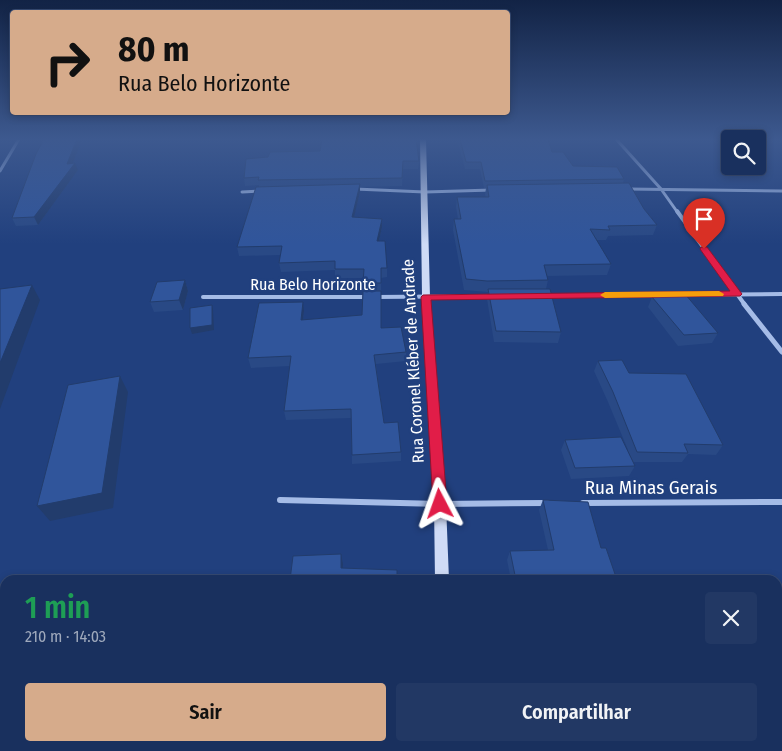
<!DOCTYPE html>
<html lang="pt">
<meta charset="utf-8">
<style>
body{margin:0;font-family:"Fira Sans Condensed",sans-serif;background:#223864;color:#f1f3f6;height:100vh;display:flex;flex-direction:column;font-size:19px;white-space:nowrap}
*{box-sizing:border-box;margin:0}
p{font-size:16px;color:#9fa9bc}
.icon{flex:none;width:28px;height:28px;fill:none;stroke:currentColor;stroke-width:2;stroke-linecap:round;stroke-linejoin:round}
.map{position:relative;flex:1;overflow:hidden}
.details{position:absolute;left:0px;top:575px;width:782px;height:176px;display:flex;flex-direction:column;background:#19305e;border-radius:15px 15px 0 0;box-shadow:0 2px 8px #0003,0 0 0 1px #374b73}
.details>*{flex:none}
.banner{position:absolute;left:10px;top:10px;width:500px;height:105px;border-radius:5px;box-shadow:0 2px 8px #0003,0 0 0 1px #374b73;background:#d6ab8b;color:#111;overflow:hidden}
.fabs{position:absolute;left:721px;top:130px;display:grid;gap:10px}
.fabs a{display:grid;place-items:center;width:45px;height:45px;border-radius:5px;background:#19305e;box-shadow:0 2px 8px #0003,0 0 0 1px #374b73;font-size:25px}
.pin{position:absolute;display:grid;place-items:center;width:42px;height:42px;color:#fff;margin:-51px -21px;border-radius:50% 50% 50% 0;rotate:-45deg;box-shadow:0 0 5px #0007}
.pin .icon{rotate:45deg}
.me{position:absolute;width:55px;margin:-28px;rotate:356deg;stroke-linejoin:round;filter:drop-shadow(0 0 4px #0008)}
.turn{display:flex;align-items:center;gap:18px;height:105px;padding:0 25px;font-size:22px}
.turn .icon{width:65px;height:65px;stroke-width:2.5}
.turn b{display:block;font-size:35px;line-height:42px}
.round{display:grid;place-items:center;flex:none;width:52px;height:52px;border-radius:5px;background:#223864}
.head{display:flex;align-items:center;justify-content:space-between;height:85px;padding:0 25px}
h1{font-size:30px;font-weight:600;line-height:38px;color:#1e9e55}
.primary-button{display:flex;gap:10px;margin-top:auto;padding:10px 25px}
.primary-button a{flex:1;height:58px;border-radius:5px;background:#d6ab8b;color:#111;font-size:20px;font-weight:600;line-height:58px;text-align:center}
.primary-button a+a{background:#223864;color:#f1f3f6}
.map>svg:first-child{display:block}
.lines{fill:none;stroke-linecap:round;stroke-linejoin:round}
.minor-far4{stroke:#a5bce7;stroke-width:3}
.minor-far3{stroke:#a5bce7;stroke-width:4}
.minor-far2{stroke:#a5bce7;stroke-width:5}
.minor-far1{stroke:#a5bce7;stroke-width:6}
.minor{stroke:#a5bce7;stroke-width:8}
.secondary{fill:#cfdbf6;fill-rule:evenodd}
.wall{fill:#294985}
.shaded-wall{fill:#223c6c}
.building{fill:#30559b;stroke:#223c6c}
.route{fill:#e11d48;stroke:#92132f}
.slow{fill:#f59e0b}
.labels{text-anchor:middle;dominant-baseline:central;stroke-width:5;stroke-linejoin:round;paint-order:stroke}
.street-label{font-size:16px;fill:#fff;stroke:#21407e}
.near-street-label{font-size:19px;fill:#fff;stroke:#21407e}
</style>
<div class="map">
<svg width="782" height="751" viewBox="0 0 782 751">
<rect width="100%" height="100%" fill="#21407e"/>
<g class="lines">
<!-- minor-far4 -->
<path class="minor-far4" d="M616 139 661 189 678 213
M0 171 19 139
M355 189 425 192 492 190
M628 189 782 191
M242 192 259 191"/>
<!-- minor-far3 -->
<path class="minor-far3" d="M677 211 745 305
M546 296 782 294
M203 297H368
M376 297 493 296"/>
<!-- minor-far2 -->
<path class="minor-far2" d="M744 304 782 352"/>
<!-- minor-far1 -->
<path class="minor-far1" d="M280 500 440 504 547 503
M583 503 782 502"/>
<!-- minor -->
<path class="minor" d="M160 751 161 746"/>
<!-- secondary -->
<path class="secondary" d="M420 139H426L430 297 446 504 449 580H435L434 504 422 297Z
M437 746H455V751H437Z"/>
</g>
<!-- wall -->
<path class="wall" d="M457 139H548L552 152 573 166 624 179 623 183 657 225 653 235 608 236 606 240H596L611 264 607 275 547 276 548 280 546 289 561 332 558 343 494 342 487 299 488 292 464 290 453 230 454 219H458L456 207 457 197H486L485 195 486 188H484L480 169H465Z
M81 142 73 163 78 170 38 225 16 226 12 218Z
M246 159 419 161 418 169H403L402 186 360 187V192L354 217 382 219V227L379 241 387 268V277L381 278V328L406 352V361L376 364 384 423 401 452V461L352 464 351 418 286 420 284 411 290 366 251 368 248 358 304 311 303 320 362 315 363 278H335V270L281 272 279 263 281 255 239 256 237 247 259 187V185L245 186 244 178Z
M185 280 188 291 183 310 154 312 150 302Z
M652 297 718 333 712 343 678 346 648 307Z
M598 361 629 373 723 445 716 455 688 454 682 462H633L635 466 629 476 571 479 561 450 565 440 628 450 608 402 594 371Z
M543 500 601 548 617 580H511L507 560 510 551 548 550 539 510Z
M778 649 782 652V686L781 687 778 686Z"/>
<!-- shaded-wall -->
<path class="shaded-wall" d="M77 139H80L81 142 71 168 75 163 78 170 38 225 34 217 67 164Z
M360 184V192L352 226V217Z
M382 219V227L377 250V241Z
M185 280 188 291 183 310 179 300Z
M32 285 40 300 0 409V363Z
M303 302 304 311 302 329 301 320Z
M212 305 213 310 214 330 192 334 190 328Z
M120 376 128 392 113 508 50 521 37 506Z
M341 554 343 564 342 577 341 568Z"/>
<!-- building -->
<path class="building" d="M44 139H77L67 164 75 163 34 217 12 218 36 154Z
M322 139H416L419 161H403L402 178 258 180 259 177 244 178 246 159 268 157 270 152 320 151Z
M460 139H548L552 152H563L573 166 617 167 624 179 485 181 481 162H466Z
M629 183 644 209 657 225 608 226 610 230 590 229 611 264 544 265 548 280 487 281 466 279 454 219H461L457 197H489L487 185Z
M360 184 352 217 382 219 377 241H385L387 268H381V283H363L364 269H335V261L279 263 282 246 237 247 256 187Z
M185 280 179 300 150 302 157 282Z
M32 285 0 363V289Z
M488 289H550L561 332 496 331Z
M363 291H381V328L401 327 406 352 374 355 384 423 398 422 401 452 352 455 351 409 284 411 291 356 248 358 259 303 303 302 301 320 362 315Z
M685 294 718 333 684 335 652 297Z
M212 305V325L190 328V308Z
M622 360 629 373 686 374 723 445 684 444 688 453 637 452 613 392 598 361Z
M120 376 102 493 37 506 68 385Z
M621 437 635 466 575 468 565 440Z
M543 500 588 502 601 548H606L617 580H516L510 551 554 550Z
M341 554V568L397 570V580H290L293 556Z
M778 649H781L782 652V679L778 678Z"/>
<!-- sky -->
<linearGradient id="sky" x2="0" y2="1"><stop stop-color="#122345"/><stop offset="0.57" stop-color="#3d598f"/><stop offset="1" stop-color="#3d598f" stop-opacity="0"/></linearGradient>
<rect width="782" height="244" fill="url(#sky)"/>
<!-- route -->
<path class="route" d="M701 247H707L742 294 740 296 431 300 447 504 445 508 440 510 435 508 433 504 421 297 423 295 730 291 700 249Z"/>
<!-- slow -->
<path class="slow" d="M719 291 724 294 723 296 605 298 600 295 605 292Z"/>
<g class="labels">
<!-- street labels -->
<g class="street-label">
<text x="313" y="284">Rua Belo Horizonte</text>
<text transform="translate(413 361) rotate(-93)">Rua Coronel Kléber de Andrade</text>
</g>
<!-- near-street labels -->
<g class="near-street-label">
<text x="651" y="487">Rua Minas Gerais</text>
</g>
</g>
</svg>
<div class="fabs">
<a><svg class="icon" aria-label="search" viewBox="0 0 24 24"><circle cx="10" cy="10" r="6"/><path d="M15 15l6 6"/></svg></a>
</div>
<div class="pin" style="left:704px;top:249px;background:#d93025"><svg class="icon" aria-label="arrive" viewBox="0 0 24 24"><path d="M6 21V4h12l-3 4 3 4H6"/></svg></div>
<svg class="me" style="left:440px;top:504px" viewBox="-20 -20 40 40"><path d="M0-17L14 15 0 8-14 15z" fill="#e11d48" stroke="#fff" stroke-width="4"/></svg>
<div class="banner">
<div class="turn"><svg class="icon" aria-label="right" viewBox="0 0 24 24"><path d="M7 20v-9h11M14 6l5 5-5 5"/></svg><div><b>80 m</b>Rua Belo Horizonte</div></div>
</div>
<section class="details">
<div class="head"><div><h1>1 min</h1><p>210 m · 14:03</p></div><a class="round"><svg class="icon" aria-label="close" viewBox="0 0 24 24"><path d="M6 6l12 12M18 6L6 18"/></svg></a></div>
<div class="primary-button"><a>Sair</a><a>Compartilhar</a></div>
</section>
</div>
